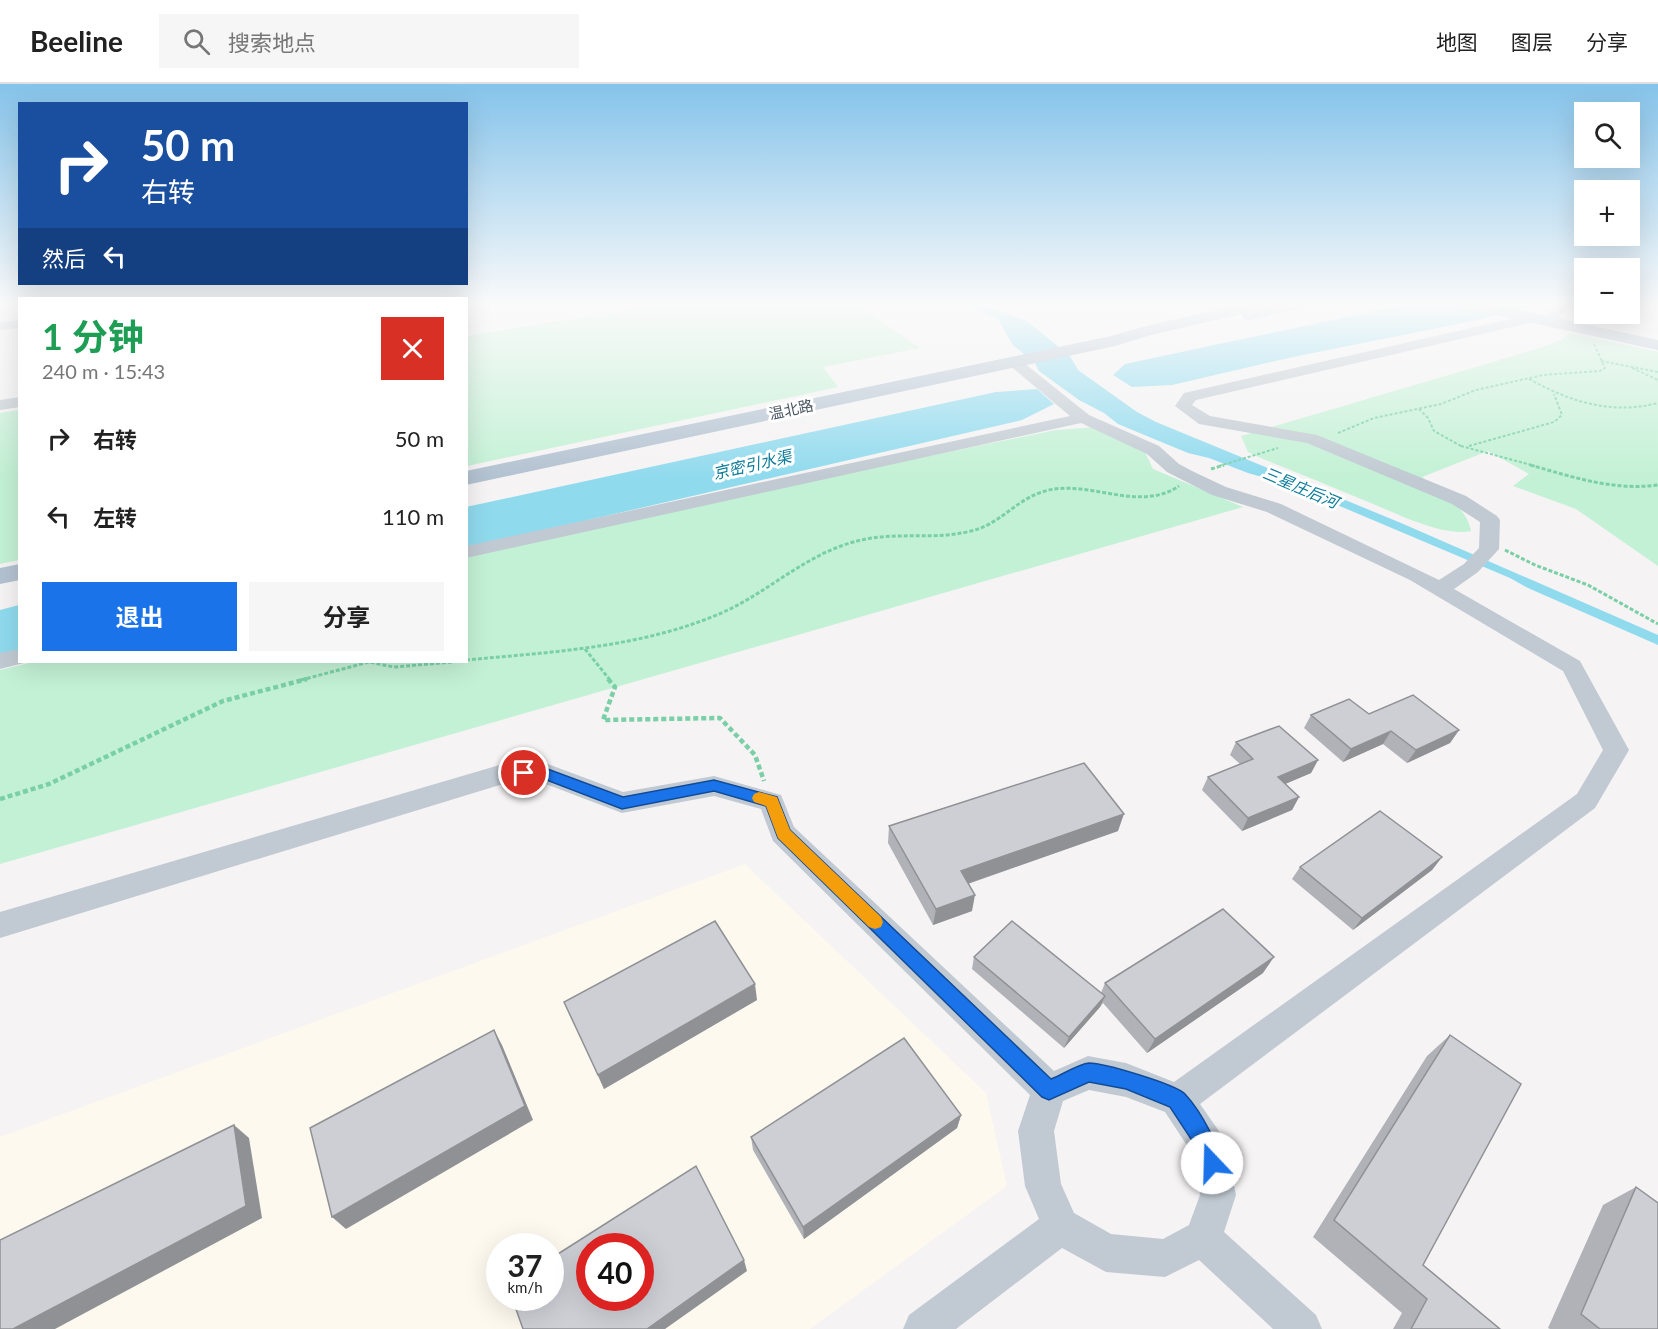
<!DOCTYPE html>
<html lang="zh">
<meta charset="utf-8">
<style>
body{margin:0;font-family:Lato,"Noto Sans SC",sans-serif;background:#f6f6f6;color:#222;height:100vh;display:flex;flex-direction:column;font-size:22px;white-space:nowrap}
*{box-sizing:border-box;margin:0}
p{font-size:20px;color:#767676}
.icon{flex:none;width:33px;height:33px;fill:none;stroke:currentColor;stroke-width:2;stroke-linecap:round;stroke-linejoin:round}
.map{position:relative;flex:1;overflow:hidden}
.sheet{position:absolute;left:18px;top:213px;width:450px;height:366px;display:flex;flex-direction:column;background:#fff;border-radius:0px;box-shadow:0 6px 24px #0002}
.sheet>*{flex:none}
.top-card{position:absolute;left:18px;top:18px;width:450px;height:183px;border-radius:0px;box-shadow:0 6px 24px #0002;background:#1a4fa0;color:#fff;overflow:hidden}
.fabs{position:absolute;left:1574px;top:18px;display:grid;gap:12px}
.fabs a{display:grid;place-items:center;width:66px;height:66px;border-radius:0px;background:#fff;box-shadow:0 6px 24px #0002;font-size:30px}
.speed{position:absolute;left:486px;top:1149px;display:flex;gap:12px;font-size:30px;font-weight:700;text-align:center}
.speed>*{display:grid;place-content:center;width:78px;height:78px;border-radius:50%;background:#fff;box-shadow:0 6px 24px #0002;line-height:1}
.speed small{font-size:15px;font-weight:400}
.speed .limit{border:9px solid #d22;background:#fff;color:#111}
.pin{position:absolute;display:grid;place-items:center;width:51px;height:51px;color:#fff;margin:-26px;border:3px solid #fff;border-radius:50%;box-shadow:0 2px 6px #0007}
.me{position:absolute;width:66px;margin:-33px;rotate:339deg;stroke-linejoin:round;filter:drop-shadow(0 0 4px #0008)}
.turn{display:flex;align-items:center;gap:21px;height:126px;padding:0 24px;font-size:27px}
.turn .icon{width:78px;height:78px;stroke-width:2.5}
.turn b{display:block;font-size:42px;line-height:51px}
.then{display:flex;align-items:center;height:57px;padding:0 24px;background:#0003;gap:12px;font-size:22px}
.round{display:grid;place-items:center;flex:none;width:63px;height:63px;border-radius:0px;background:#f6f6f6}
.headline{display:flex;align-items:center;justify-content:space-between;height:102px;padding:0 24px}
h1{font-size:36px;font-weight:700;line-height:45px;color:#1e9e55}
.action{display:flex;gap:12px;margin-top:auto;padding:12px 24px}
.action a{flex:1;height:69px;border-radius:0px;background:#1a73e8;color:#fff;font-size:24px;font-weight:700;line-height:69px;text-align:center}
.action a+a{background:#f6f6f6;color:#222}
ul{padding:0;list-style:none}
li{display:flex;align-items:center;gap:18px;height:78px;padding:0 24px}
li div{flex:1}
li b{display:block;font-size:22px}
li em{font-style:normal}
header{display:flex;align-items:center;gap:36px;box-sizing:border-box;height:84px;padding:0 30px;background:#fff;border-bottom:2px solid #e0e0e0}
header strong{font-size:28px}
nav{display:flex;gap:33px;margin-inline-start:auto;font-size:21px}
.search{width:420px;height:54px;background:#f6f6f6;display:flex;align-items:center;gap:15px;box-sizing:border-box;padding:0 21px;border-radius:0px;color:#767676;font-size:22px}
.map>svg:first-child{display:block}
.commercial{fill:#fdf9ef;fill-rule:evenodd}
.green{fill:#c3f1d5}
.water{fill:#90daee}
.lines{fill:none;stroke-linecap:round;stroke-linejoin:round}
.path-far2{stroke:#7ad0a6;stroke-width:2;stroke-dasharray:3 2;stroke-linecap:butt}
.path-far1{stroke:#7ad0a6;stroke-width:3;stroke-dasharray:4 2;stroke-linecap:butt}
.path{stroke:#7ad0a6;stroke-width:4.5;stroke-dasharray:5 3;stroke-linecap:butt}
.minor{fill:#c1cad2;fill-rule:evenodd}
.major{fill:#b3c2d1;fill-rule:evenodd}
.wall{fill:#b0b2b7}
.shaded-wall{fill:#909195}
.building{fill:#cdcfd5;stroke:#909195;stroke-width:1.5;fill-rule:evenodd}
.route{fill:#1a73e8;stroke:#114b97;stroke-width:1.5}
.slow{fill:#f59e0b}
.labels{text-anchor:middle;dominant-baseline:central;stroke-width:6;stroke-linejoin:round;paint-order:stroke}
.far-street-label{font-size:15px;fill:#4a5661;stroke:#fff}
.far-water-label{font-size:16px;font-style:italic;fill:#0c7c9b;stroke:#fff}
</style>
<header>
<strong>Beeline</strong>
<div class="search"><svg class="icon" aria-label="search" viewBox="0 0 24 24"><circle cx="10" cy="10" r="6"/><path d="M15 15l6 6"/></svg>搜索地点</div>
<nav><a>地图</a><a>图层</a><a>分享</a></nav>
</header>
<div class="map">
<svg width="1658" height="1245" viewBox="0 0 1658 1245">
<rect width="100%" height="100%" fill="#f5f3f3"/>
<!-- commercial -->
<path class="commercial" d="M745 780 986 1009 1007 1102 810 1245H0V1053ZM500 1162H550V1214H500ZM590 1162H640V1214H590Z"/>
<!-- green -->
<path class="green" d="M669 219H856L920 264 823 283 838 303 467 382V252Z
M1570 249 1658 268V482L1576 425 1513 402 1529 390 1488 367 1422 393C1440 408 1467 423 1471 447 1441 453 1394 428 1366 417 1332 403 1298 389 1263 375L1248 368 1241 352 1476 283 1540 264 1563 255Z
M19 326V476L0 480V329Z
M1096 343 1144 366 1153 385 1243 423 0 780V586L33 578H466L467 473 625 434 1056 346Z"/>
<!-- water -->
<path class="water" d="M959 219H978L1027 237 1070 272 1078 286 1137 328 1156 338 1401 439 1658 551V561L1528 504 1510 494 1290 401 1248 389 1209 374 1188 369 1118 340 1104 329 1079 316 1039 287 1035 279 1013 261 998 235Z
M1412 219H1543L1477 236 1293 273 1172 301 1132 303 1113 291 1125 280Z
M1037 305 1054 320 1022 336 467 464 466 423 996 308Z
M19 521V569L0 573V526Z"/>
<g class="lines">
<!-- path-far2 -->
<path class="path-far2" d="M1601 277 1658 288
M1632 284 1658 296
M1529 295C1571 318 1611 331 1658 319
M1419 325 1428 334 1434 347 1461 362
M1338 349 1374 334 1441 320 1476 306 1543 291 1600 287 1605 284 1594 260
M1461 362 1535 382
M1469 362 1554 338 1562 331 1554 310
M1219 382 1278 364"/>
<!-- path-far1 -->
<path class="path-far1" d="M1530 381C1573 393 1613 407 1658 401
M1211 385 1224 381
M1505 466 1535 481 1588 501 1658 540
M585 565 610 596
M466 576C551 568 639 564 719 530 762 512 797 478 841 462 889 444 927 458 971 447 999 441 1016 416 1042 408 1086 393 1138 430 1179 402
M301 596 369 578 394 583 453 578"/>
<!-- path -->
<path class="path" d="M608 595 615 603 603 636 720 634 755 671 764 697
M0 715 49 700 223 617 307 595"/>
<!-- minor -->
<path class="minor" d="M1562 219H1581L1563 229 1557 236H1547L1545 233 1553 223Z
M1533 230 1538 231 1540 234 1538 237 1196 316 1192 321 1210 332 1317 351 1466 412 1497 432 1500 436 1499 465 1478 488 1454 505 1580 577 1629 666 1595 724 1200 1020 1221 1050 1226 1063 1236 1111 1224 1148 1316 1231 1322 1245H1273L1199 1176 1165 1193 1106 1188 1062 1164 956 1245H903L909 1231 1039 1135 1025 1102 1018 1047 1030 1011 773 757 761 725 714 712 622 729 543 699 503 700 0 854V828L503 680 545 679 623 708 714 692 781 711 794 743 1054 987 1088 972 1126 979 1174 998 1577 710 1603 666 1563 587 1410 496 1267 428 1212 411 1167 388 1147 370 1081 339 466 474V462L1070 332 1009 281 1006 278 1009 275H1019L1089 331 1159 362 1179 380 1194 388 1226 403 1281 420 1439 496 1464 480 1479 464 1480 438 1452 420 1307 359 1199 340 1175 322 1184 309ZM1089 1006 1126 1013 1165 1028 1192 1069 1200 1111 1189 1141 1163 1155 1111 1150 1074 1129 1061 1100 1054 1047 1063 1017Z
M20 236V244L0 246V238Z
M20 313V323L0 326V316Z
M20 565V578H28L0 585V569Z"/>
<!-- major -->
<path class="major" d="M1245 219H1310L1308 223 1250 236 1244 235 1242 230 1151 251 1115 262 466 401V387L1111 252 1146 242Z
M1455 219H1487L1658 256V266L1463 224Z
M20 480V496L0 500V484Z"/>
</g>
<!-- wall -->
<path class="wall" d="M1369 630 1459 646 1450 659 1407 679 1383 660 1343 678 1304 644 1311 631Z
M1236 658 1318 676 1311 689 1285 700 1299 713 1292 726 1242 747 1202 706 1208 693 1240 680 1230 671Z
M889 742 1118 747 968 800 972 827 933 841 888 759Z
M1442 773 1432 786 1353 846 1292 795 1300 783Z
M974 873 1101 909 1105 899 1263 889 1147 969 1103 919 1100 923 1064 964 972 885Z
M757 916 604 1005 564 918Z
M1450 951 1423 1181 1500 1245H1393L1402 1229 1313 1153 1427 972Z
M961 1031 957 1044 804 1155 753 1066 751 1053Z
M1636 1103 1658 1245H1550L1548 1244 1603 1121Z"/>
<!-- shaded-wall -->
<path class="shaded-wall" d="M1459 646 1450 659 1407 679 1416 666Z
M1391 647 1383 660 1343 678 1351 665Z
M1318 676 1311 689 1271 706 1278 693Z
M1299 713 1292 726 1242 747 1248 734Z
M1124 730 1118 747 958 803 961 787Z
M1442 773 1432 786 1353 846 1362 834Z
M975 811 972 827 933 841 936 825Z
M1274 873 1263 889 1147 969 1155 955Z
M755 900 757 916 604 1005 598 991Z
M1105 912 1100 923 1064 964 1069 953Z
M494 946 502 961 533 1036 346 1145 332 1133Z
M961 1031 957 1044 804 1155 803 1143Z
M234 1041 249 1054 262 1134 55 1245H13Z
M744 1176 747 1187 665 1245H647Z"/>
<!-- building -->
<path class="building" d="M1413 611 1459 646 1416 666 1391 647 1351 665 1311 631 1349 615 1369 630Z
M1279 642 1318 676 1278 693 1299 713 1248 734 1208 693 1253 675 1236 658Z
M1084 679 1124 730 961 787 975 811 936 825 889 742Z
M1380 727 1442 773 1362 834 1300 783Z
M1223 825 1274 873 1155 955 1105 899Z
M715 837 755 900 598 991 564 918Z
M1012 837 1105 912 1069 953 974 873Z
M494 946 525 1022 332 1133 310 1044Z
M1450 951 1521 1000 1423 1181 1500 1245H1411L1427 1215 1334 1136Z
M904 954 961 1031 803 1143 751 1053Z
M234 1041 246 1122 13 1245H0V1156Z
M696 1082 744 1176 647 1245H523L512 1214H550V1175ZM590 1162H640V1214H590Z
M1636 1103 1658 1119V1245H1600L1581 1230Z"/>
<!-- sky -->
<linearGradient id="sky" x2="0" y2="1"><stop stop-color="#85c3ea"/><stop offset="0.56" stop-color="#fafafa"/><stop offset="1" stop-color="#fafafa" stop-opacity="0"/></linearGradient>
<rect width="1658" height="393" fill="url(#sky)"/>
<!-- route -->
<path class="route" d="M524 684H545L623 713 714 696 777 713 790 746 1051 995C1062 991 1078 980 1089 979 1104 979 1175 1000 1185 1010 1198 1024 1226 1068 1219 1087L1212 1090 1204 1087 1199 1067 1170 1023 1126 1005 1089 998 1049 1016 1042 1013 778 754 766 722 714 707 622 725 544 695 519 693 516 689 519 685Z"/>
<!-- slow -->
<path class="slow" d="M759 708 777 713 790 746 881 833 883 838 881 843 875 845 869 843 778 754 766 722 754 718 752 714 754 710Z"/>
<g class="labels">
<!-- far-street labels -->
<g class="far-street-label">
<text transform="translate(791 325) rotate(-12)">温北路</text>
</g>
<!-- far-water labels -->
<g class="far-water-label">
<text transform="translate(752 380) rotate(-13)">京密引水渠</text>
<text transform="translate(1301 403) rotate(23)">三星庄后河</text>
</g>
</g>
</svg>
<div class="fabs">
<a><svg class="icon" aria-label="search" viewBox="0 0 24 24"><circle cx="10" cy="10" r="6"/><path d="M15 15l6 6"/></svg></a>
<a>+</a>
<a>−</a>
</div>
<div class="speed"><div>37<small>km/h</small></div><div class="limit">40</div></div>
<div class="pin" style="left:524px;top:689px;background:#d93025"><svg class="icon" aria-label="arrive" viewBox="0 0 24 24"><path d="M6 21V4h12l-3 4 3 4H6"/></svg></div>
<svg class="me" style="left:1212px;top:1079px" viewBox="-20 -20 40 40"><circle r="19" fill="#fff"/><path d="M0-13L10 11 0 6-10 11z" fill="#1a73e8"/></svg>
<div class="top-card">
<div class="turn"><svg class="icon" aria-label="right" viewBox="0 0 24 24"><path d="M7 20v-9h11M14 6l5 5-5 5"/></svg><div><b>50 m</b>右转</div></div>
<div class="then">然后<svg class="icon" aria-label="left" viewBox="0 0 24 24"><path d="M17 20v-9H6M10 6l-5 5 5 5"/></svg></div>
</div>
<section class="sheet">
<div class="headline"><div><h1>1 分钟</h1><p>240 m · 15:43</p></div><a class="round" style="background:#d93025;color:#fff"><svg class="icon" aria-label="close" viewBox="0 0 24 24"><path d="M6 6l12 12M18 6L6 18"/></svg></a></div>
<ul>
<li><svg class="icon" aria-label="right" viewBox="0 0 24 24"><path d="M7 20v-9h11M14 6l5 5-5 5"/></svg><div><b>右转</b></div><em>50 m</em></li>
<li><svg class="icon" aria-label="left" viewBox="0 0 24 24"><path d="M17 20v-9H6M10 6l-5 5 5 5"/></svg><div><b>左转</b></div><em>110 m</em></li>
</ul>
<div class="action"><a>退出</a><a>分享</a></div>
</section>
</div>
